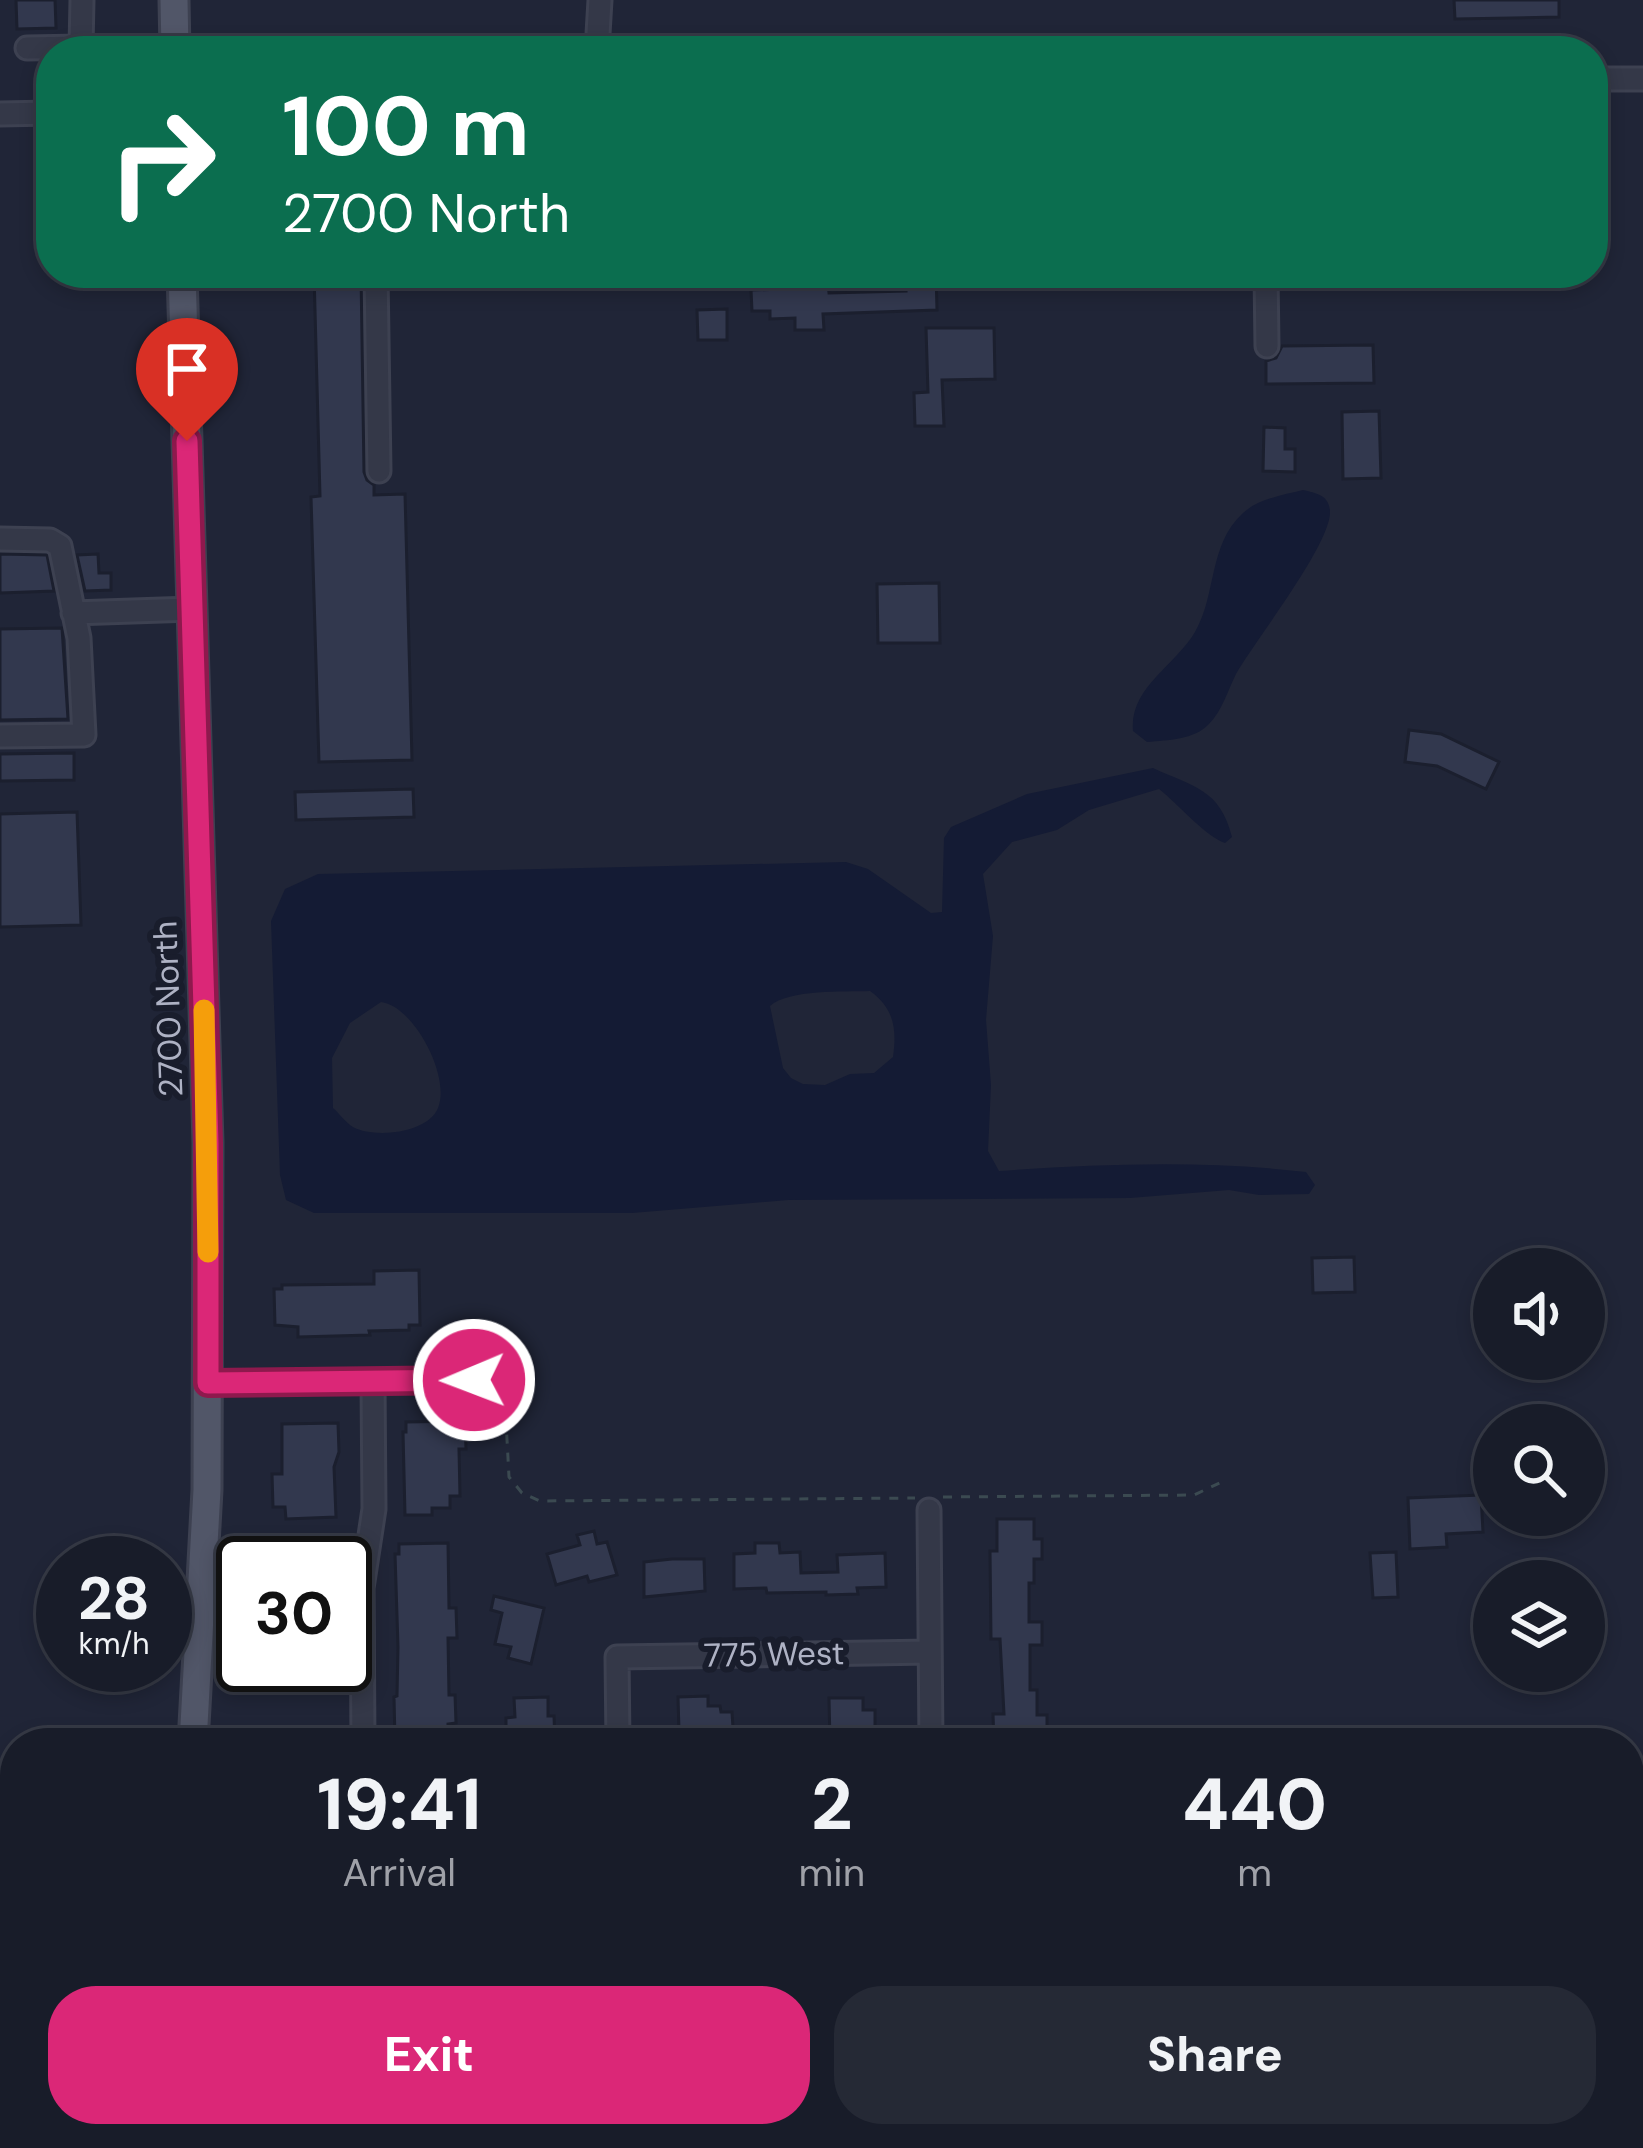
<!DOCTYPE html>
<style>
body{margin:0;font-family:"DM Sans",sans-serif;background:#252935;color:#f1f3f6;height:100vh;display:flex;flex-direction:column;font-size:45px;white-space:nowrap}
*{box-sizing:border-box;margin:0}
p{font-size:39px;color:#9fa1a8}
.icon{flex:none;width:66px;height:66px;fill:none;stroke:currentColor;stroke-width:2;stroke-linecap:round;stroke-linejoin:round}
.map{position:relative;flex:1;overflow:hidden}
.panel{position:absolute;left:0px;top:1728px;width:1644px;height:420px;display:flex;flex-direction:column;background:#181c29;border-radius:48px 48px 0 0;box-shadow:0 6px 18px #0003,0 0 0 3px #363a46}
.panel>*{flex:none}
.guide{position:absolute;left:36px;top:36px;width:1572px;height:252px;border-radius:48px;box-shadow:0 6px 18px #0003,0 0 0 3px #363a46;background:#0b6e4f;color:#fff;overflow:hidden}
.tools{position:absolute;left:1473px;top:1248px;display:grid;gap:24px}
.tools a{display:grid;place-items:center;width:132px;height:132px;border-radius:50%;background:#181c29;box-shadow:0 6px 18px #0003,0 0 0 3px #363a46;font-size:60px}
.speed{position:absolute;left:36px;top:1536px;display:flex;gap:24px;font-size:60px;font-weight:700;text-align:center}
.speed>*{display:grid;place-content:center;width:156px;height:156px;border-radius:50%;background:#181c29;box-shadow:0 6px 18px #0003,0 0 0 3px #363a46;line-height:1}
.speed small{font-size:30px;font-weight:400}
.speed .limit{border:6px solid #111;border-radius:18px;background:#fff;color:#111}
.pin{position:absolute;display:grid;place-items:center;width:102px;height:102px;color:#fff;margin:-123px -51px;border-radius:50% 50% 50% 0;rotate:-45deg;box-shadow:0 0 12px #0007}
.pin .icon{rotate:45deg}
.me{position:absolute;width:132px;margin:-66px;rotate:269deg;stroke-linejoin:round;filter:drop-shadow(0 0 9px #0008)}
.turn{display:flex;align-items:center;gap:42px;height:252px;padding:0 48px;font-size:54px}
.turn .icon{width:156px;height:156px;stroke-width:2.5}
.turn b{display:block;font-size:84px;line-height:102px}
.eta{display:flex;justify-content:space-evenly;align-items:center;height:204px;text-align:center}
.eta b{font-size:72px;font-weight:800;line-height:84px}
.action{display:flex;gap:24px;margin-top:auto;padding:24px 48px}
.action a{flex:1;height:138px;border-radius:48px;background:#db2777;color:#fff;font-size:48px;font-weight:800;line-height:138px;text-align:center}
.action a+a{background:#252935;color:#f1f3f6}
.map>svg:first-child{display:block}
.water{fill:#141b34;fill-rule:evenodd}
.building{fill:#32384e;stroke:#1b1f2e;stroke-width:3}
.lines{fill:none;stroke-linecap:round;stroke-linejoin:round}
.minor-casing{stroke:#3d4151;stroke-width:27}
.major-casing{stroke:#3d4151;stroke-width:33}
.path{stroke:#3b4a51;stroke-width:3;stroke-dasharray:9 9;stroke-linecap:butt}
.minor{stroke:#343848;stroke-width:21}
.major{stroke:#515668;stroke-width:27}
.route-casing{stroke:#8e194d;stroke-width:30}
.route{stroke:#db2777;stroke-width:21}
.slow{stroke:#f59e0b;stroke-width:21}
.labels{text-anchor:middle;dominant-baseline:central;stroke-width:12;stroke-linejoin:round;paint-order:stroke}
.street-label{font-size:33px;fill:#aeb2c4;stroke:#191d2c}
</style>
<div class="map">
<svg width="1643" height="2148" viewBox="0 0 1643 2148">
<rect width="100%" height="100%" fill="#202537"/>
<!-- water -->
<path class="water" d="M1303 490C1316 493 1329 495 1330 511 1332 543 1254 642 1236 674 1228 690 1222 711 1209 724 1194 740 1168 740 1147 742L1133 731C1129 688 1175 666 1195 632 1217 594 1208 545 1243 513 1258 499 1283 495 1303 490Z
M1153 768C1194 787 1220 789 1232 837L1225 843C1205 836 1178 804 1159 789L1089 810 1057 830 1012 842 983 874 993 936 986 1020 991 1085 988 1151 999 1171C1100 1164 1204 1160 1306 1172L1315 1185 1309 1194 1259 1195 1229 1190 1130 1198 788 1200 632 1213H314L286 1200 280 1175 271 921 285 889 318 874 846 862 868 869 931 913 942 912 944 838 951 827 1027 794ZM870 991C894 1008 897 1029 893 1057L874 1073 850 1074 825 1085 803 1084 791 1078 783 1068 770 1006C789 989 844 992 870 991ZM381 1002C414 1006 451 1077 438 1108 428 1133 375 1139 353 1127 346 1123 339 1113 333 1108L332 1058 350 1023Z"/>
<!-- building -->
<path class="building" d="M16 0H55L56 28 17 29Z
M1454 0H1559V17L1455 19Z
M314 273H361L364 472 367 480 374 485V495L405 494 412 760 319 762 311 497 320 496Z
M905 273H936L937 310 823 314 824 330H795V318L770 319V311H752L751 290 784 289 783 284 828 283 829 293 906 291Z
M727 309V340H698L697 310Z
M926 328H994L995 379 942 380 944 426H915L914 393 928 392Z
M1373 345 1374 383 1266 384V361L1276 358 1282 346Z
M1379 411 1381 478 1343 479 1342 412Z
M1264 427 1285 428V449H1295V472L1263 471Z
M0 554 47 555 54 591 0 593Z
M98 554 99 573H111V590L85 591 77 555Z
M939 583 940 643H878L877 584Z
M62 628 68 719 0 720V629Z
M1409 730 1441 734 1499 762 1486 789 1437 766 1405 762Z
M74 753V780L0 781V754Z
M413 789 414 817 296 820 295 792Z
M77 812 81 925 0 927V814Z
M1354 1257 1355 1292 1313 1293 1312 1258Z
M419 1270 420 1325H409V1330L369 1331 370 1335 298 1337V1327L275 1325 274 1289H282V1285L374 1284V1271Z
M465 1421 466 1449H459L460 1496H450V1508H432V1515H405L403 1432H406V1422Z
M338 1423 339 1452 334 1467 336 1517 286 1519 285 1507H273L272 1474H282V1424Z
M1481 1495 1483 1532 1446 1534 1447 1547 1410 1549 1408 1498Z
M997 1519H1034V1539H1042V1559H1034V1583H1029V1622H1042V1645H1030V1690H1037V1715H1047V1738L1021 1739V1743H994L993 1714H1004L1000 1639H991L990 1551H997Z
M594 1531 597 1544 607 1542 617 1575 589 1582 587 1576 556 1585 547 1554 580 1545 577 1535Z
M448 1543 449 1608H456L457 1638H448L449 1695H455L456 1723 448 1724V1738L395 1740 394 1697 397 1696 398 1647 395 1554H399V1544Z
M755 1543H779L780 1553 800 1552 801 1573 838 1572 837 1555 885 1553 886 1587 857 1588 858 1594 826 1595V1592L767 1593 766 1588 734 1589V1554L755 1553Z
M1396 1552 1398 1597 1373 1598 1370 1553Z
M672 1559H704L705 1591 644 1597V1562Z
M494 1596 544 1608 531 1664 508 1658 511 1647 495 1644 502 1613 491 1610Z
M708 1696V1706H720L721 1712H732L733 1728 722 1729V1743H687L686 1731H679L678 1697Z
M548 1697V1716H554L555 1743H515V1735H506V1718L515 1717 514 1698Z
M829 1698H863V1710H875V1731H866V1743H830Z
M278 2133H330V2148H278Z
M402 2133H451V2148H403Z"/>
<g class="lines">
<defs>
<path id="minor" d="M27 48 81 47 82 0
M597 51 600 0
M1593 79H1643
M0 114 51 113
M376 273 379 471
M1266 273 1267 346
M0 539 50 540 60 546 79 638 84 735 0 736
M73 613 192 609
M208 1383 474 1380
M929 1510 931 1743
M363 1743 362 1588 374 1509 373 1382
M618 1743 617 1657 930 1652
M367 2133V2148
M623 2133V2148
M936 2133 937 2148"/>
<path id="major" d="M174 0 175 51
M182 273 208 1143 207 1490 193 1743
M152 2148 154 2133"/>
</defs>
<!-- minor casing -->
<use href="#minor" class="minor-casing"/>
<!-- major casing -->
<use href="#major" class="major-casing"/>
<!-- path -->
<path class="path" d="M491 1386 505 1402 509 1477 522 1493 540 1501 915 1498
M943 1497 1194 1495 1226 1480"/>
<!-- minor -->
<use href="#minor" class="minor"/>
<!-- major -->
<use href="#major" class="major"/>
</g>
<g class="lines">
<defs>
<path id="route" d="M187 441 208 1143V1383L474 1380"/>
</defs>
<!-- route casing -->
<use href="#route" class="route-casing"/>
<!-- route -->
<use href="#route" class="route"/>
<!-- slow -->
<path class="slow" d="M204 1010 208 1252"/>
</g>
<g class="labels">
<!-- street labels -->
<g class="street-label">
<text transform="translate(168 1009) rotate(-92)">2700 North</text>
<text transform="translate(774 1654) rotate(-1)">775 West</text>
</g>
</g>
</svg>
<div class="tools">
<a><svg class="icon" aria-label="sound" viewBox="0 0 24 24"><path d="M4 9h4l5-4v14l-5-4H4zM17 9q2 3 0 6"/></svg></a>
<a><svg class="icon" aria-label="search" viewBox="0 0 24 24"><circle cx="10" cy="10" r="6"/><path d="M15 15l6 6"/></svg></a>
<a><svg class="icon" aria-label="layers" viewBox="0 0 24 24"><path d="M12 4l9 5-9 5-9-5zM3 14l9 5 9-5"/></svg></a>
</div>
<div class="speed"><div>28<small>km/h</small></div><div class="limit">30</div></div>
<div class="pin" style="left:187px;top:441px;background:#d93025"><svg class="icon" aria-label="arrive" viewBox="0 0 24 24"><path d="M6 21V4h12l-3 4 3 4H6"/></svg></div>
<svg class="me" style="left:474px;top:1380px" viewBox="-20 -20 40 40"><circle r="17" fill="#db2777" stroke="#fff" stroke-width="3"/><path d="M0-11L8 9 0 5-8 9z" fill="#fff"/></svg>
<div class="guide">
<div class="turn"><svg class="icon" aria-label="right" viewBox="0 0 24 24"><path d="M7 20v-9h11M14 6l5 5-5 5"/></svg><div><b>100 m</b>2700 North</div></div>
</div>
<section class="panel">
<div class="eta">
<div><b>19:41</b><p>Arrival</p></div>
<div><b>2</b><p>min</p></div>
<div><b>440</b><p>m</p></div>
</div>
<div class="action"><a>Exit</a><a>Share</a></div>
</section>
</div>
